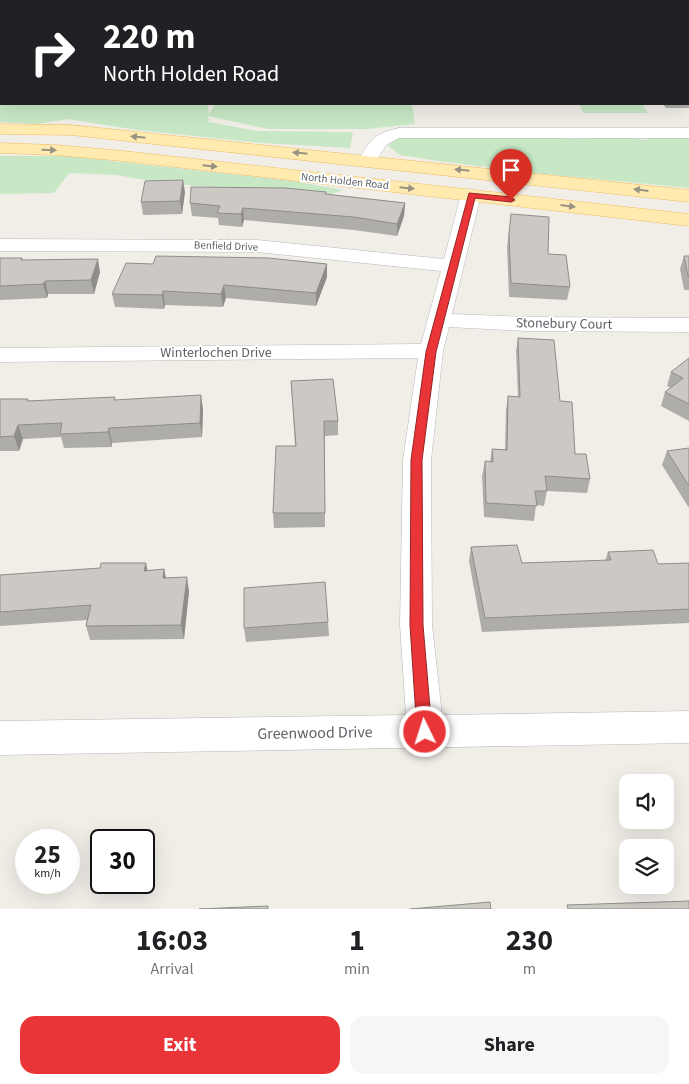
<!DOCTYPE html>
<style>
body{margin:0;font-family:"Source Sans 3",sans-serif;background:#f6f6f6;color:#202124;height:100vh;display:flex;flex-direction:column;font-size:19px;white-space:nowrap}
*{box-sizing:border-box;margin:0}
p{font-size:16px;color:#757577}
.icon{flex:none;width:28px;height:28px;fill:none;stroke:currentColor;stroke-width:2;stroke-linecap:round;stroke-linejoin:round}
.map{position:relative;height:909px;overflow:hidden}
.panel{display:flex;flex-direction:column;background:#fff;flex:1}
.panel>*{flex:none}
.hud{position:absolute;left:0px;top:0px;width:690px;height:105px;box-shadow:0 5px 20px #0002;background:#202124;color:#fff;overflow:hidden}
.buttons{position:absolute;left:619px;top:774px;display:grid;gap:10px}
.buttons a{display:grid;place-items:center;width:55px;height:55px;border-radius:10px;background:#fff;box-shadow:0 5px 20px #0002;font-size:25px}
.speed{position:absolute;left:15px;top:829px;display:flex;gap:10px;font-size:25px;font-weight:700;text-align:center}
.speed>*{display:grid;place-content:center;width:65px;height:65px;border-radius:50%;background:#fff;box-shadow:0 5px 20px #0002;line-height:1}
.speed small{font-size:12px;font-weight:400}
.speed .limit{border:2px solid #111;border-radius:8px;background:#fff;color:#111}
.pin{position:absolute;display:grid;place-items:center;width:42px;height:42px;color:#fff;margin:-51px -21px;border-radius:50% 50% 50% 0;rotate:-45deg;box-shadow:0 0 5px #0007}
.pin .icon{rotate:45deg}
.me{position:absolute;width:55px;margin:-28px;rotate:356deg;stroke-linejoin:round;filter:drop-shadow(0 0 4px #0008)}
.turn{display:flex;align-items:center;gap:18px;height:105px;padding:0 20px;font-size:22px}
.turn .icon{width:65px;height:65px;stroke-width:2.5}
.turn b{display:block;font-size:35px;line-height:42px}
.eta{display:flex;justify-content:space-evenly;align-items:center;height:85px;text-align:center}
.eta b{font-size:30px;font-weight:700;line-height:35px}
.cta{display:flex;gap:10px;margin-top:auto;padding:10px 20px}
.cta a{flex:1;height:58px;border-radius:15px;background:#e93538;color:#fff;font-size:20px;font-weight:700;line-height:58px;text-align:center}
.cta a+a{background:#f6f6f6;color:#202124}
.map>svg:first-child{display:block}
.green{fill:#c8e8c5}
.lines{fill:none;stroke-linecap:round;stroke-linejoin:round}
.minor-casing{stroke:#b5b8bc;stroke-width:1}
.major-casing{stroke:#f1bb60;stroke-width:1}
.minor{fill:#fff;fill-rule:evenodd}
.major{fill:#ffeaaf;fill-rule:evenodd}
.wall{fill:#afada9}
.shaded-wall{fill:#8f8d8a}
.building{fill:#ccc9c5;stroke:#8f8d8a}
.oneway{fill:#979281}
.route{fill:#e93538;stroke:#972224}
.labels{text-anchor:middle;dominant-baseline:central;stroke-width:4;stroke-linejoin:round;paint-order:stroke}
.far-street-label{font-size:11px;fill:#5f6368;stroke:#fff}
.street-label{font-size:14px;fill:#5f6368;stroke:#fff}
.near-street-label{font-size:16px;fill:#5f6368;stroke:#fff}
</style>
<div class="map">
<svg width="689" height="909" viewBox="0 0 689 909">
<rect width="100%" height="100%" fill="#f1eee8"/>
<!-- green -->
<path class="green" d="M0 24 1 104H208L209 114 215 104H412L415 124 367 129H268L208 116 209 122 258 131 353 132 350 148 262 143 137 130 68 119 37 124 0 122Z
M579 104H642L648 113H583Z
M689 136V188L543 174 438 161 400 155 388 146 397 137H535L575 139 617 137 648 140 646 137Z
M0 156H67L293 181 343 190 323 197 164 183 116 175 69 173 54 193 0 194Z"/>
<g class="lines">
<defs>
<path id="minor" d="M302 0H314L315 1H302Z
M408 0H420L421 1H408Z
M399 128H689V138H399L386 145 374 164 368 165 362 164 359 160C370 139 376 133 399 128Z
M471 189 478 191 481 195 452 314 526 317 689 318V332L526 331 449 327 443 351 431 460 432 625 442 715 689 711V743L0 755V721L406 715 400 625 403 460 418 358 0 362V348L421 344 441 271 257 252 0 251V239L257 240 444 259 461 195 464 191Z"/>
<path id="major" d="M0 124 71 125 689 190V202L71 135 0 134Z
M0 143 55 145 123 151 689 214V226L123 161 55 155 0 153Z"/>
</defs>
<!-- minor casing -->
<use href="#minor" class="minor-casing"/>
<!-- major casing -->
<use href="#major" class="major-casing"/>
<!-- minor -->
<use href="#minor" class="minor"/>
<!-- major -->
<use href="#major" class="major"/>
</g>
<!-- wall -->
<path class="wall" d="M0 0H183V1H1V20H0Z
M618 0H673L675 1H619Z
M689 44V108H666L663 104H689Z
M185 192 182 214 143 215 141 202Z
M326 192V194L405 203 404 216 397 236 354 230 244 220 242 227 219 225 218 218 192 216 190 203Z
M511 214 570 287 567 300 509 297 507 247Z
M684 256H689V290H684L680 269Z
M0 258H22L23 260 100 272 94 294H48L47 298 0 300Z
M153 264H327V277L316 306 226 298 223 307 165 305 164 309 115 307 112 294Z
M518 338 560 401 575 454 590 479 587 493 547 491 544 506 536 505 534 521 484 517 482 476 485 461 490 462 492 449 505 450 506 410 508 396 518 397 516 351Z
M689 358V421L661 406 665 392 671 388 667 386 671 372Z
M291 381 338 421V435L325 436V527L274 528 273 513 295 446Z
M0 399H28V401L115 400 203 409 202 437 112 443V447L64 448 61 437 23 439 19 451H0Z
M689 448V508L662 465 667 451Z
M471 547 522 563 605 561 608 552 658 564 689 563V623L482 632 469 561Z
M164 569 166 578 189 591 184 639 90 640 86 626 87 620 0 626V575L147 571Z
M328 622 329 636 246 642 244 628Z"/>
<!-- shaded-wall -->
<path class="shaded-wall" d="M10 0H26L27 1H11Z
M34 0H62V1H35Z
M183 180 185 192 182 214 180 201Z
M405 203 404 216 397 236V224Z
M243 208 244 220 242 227 241 214Z
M98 259 100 272 94 294 91 280Z
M327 264V277L316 306V293Z
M45 281 48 294 47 298 43 284Z
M224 285 226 298 223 307 221 294Z
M163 291 165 305 164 309 162 295Z
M201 395 203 409 202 437 200 423Z
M18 425 23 439 19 451 14 436Z
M109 428 112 443V447L108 432Z
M146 563 149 577 144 571Z
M164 569 167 584 163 578Z
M187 577 189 591 184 639 181 625Z"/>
<!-- building -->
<path class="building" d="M342 0H387V1H342Z
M446 0H572L577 1H446Z
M629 0H673L675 1H630Z
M183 180 180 201 141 202 145 181Z
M191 187 285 188 326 192 325 194 405 203 397 224 354 217 243 208 241 214 217 213 220 206 190 203Z
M511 214 549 217 548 254 566 255 570 287 511 283 509 234Z
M156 256 268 258 327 264 316 293 224 285 221 294 163 291 162 295 112 294 126 263 153 264Z
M684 256H689V277L688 276Z
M0 258H22L21 260 98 259 91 280 45 281 43 284 0 286Z
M518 338 554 340 560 401 572 402 575 454H586L590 479 545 476 547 491H535L537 506 486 503 485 461 493 462 492 449 507 450 508 396 520 397Z
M689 358V404L665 392 683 378 671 372Z
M333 379 338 421H324L325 513H273L276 446H296L291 381Z
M201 395 200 423 109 428 108 432 60 434 62 423 18 425 14 436 0 437V399H28L27 401 115 397 114 400Z
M689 448V486L667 451Z
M517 545 522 563 611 560 608 552 653 550 658 564 689 563V609L485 618 471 547Z
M101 563H146L144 571 164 569 163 578 187 577 181 625 86 626 91 605 0 612V575L100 568Z
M325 582 328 622 244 628V588Z
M689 901V909H568L567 905Z
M490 902 491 909H410Z
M268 906V909H199Z"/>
<!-- one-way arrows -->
<defs><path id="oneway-solid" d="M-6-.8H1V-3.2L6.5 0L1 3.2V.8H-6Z" transform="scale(1.25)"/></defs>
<g class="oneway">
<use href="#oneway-solid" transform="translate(138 137) rotate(-174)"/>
<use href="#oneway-solid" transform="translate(49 150) rotate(2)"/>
<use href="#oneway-solid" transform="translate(300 153) rotate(-174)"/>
<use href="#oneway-solid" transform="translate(210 166) rotate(6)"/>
<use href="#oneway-solid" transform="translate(462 170) rotate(-174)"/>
<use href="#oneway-solid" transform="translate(407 188) rotate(6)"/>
<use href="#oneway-solid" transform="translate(641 190) rotate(-173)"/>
<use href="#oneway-solid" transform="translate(568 206) rotate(7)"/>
</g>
<!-- route -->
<path class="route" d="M469 193 511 197 515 200 511 202 475 198 436 352 422 460 423 625 432 732 430 736 425 738 419 736 417 732 410 625 411 460 426 352Z"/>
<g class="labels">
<!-- far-street labels -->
<g class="far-street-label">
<text transform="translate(345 181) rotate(6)">North Holden Road</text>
<text transform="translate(226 246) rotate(2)">Benfield Drive</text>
</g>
<!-- street labels -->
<g class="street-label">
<text transform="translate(564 324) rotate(1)">Stonebury Court</text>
<text x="216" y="353">Winterlochen Drive</text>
</g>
<!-- near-street labels -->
<g class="near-street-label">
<text transform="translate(315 733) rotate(-1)">Greenwood Drive</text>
</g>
</g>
</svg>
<div class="buttons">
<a><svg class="icon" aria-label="sound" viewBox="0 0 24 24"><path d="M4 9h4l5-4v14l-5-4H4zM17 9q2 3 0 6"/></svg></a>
<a><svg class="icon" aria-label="layers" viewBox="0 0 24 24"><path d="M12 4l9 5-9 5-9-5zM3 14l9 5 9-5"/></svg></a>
</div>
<div class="speed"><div>25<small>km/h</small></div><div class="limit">30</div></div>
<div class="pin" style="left:511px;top:200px;background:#d93025"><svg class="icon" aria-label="arrive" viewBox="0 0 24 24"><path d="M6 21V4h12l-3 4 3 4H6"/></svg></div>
<svg class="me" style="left:425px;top:732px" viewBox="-20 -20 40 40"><circle r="17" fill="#e93538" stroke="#fff" stroke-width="3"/><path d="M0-11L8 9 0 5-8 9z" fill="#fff"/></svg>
<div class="hud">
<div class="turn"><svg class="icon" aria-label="right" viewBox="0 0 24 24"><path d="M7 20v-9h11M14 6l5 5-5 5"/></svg><div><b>220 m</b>North Holden Road</div></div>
</div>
</div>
<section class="panel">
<div class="eta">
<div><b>16:03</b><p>Arrival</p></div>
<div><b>1</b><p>min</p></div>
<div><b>230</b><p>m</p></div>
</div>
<div class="cta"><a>Exit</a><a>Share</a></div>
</section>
